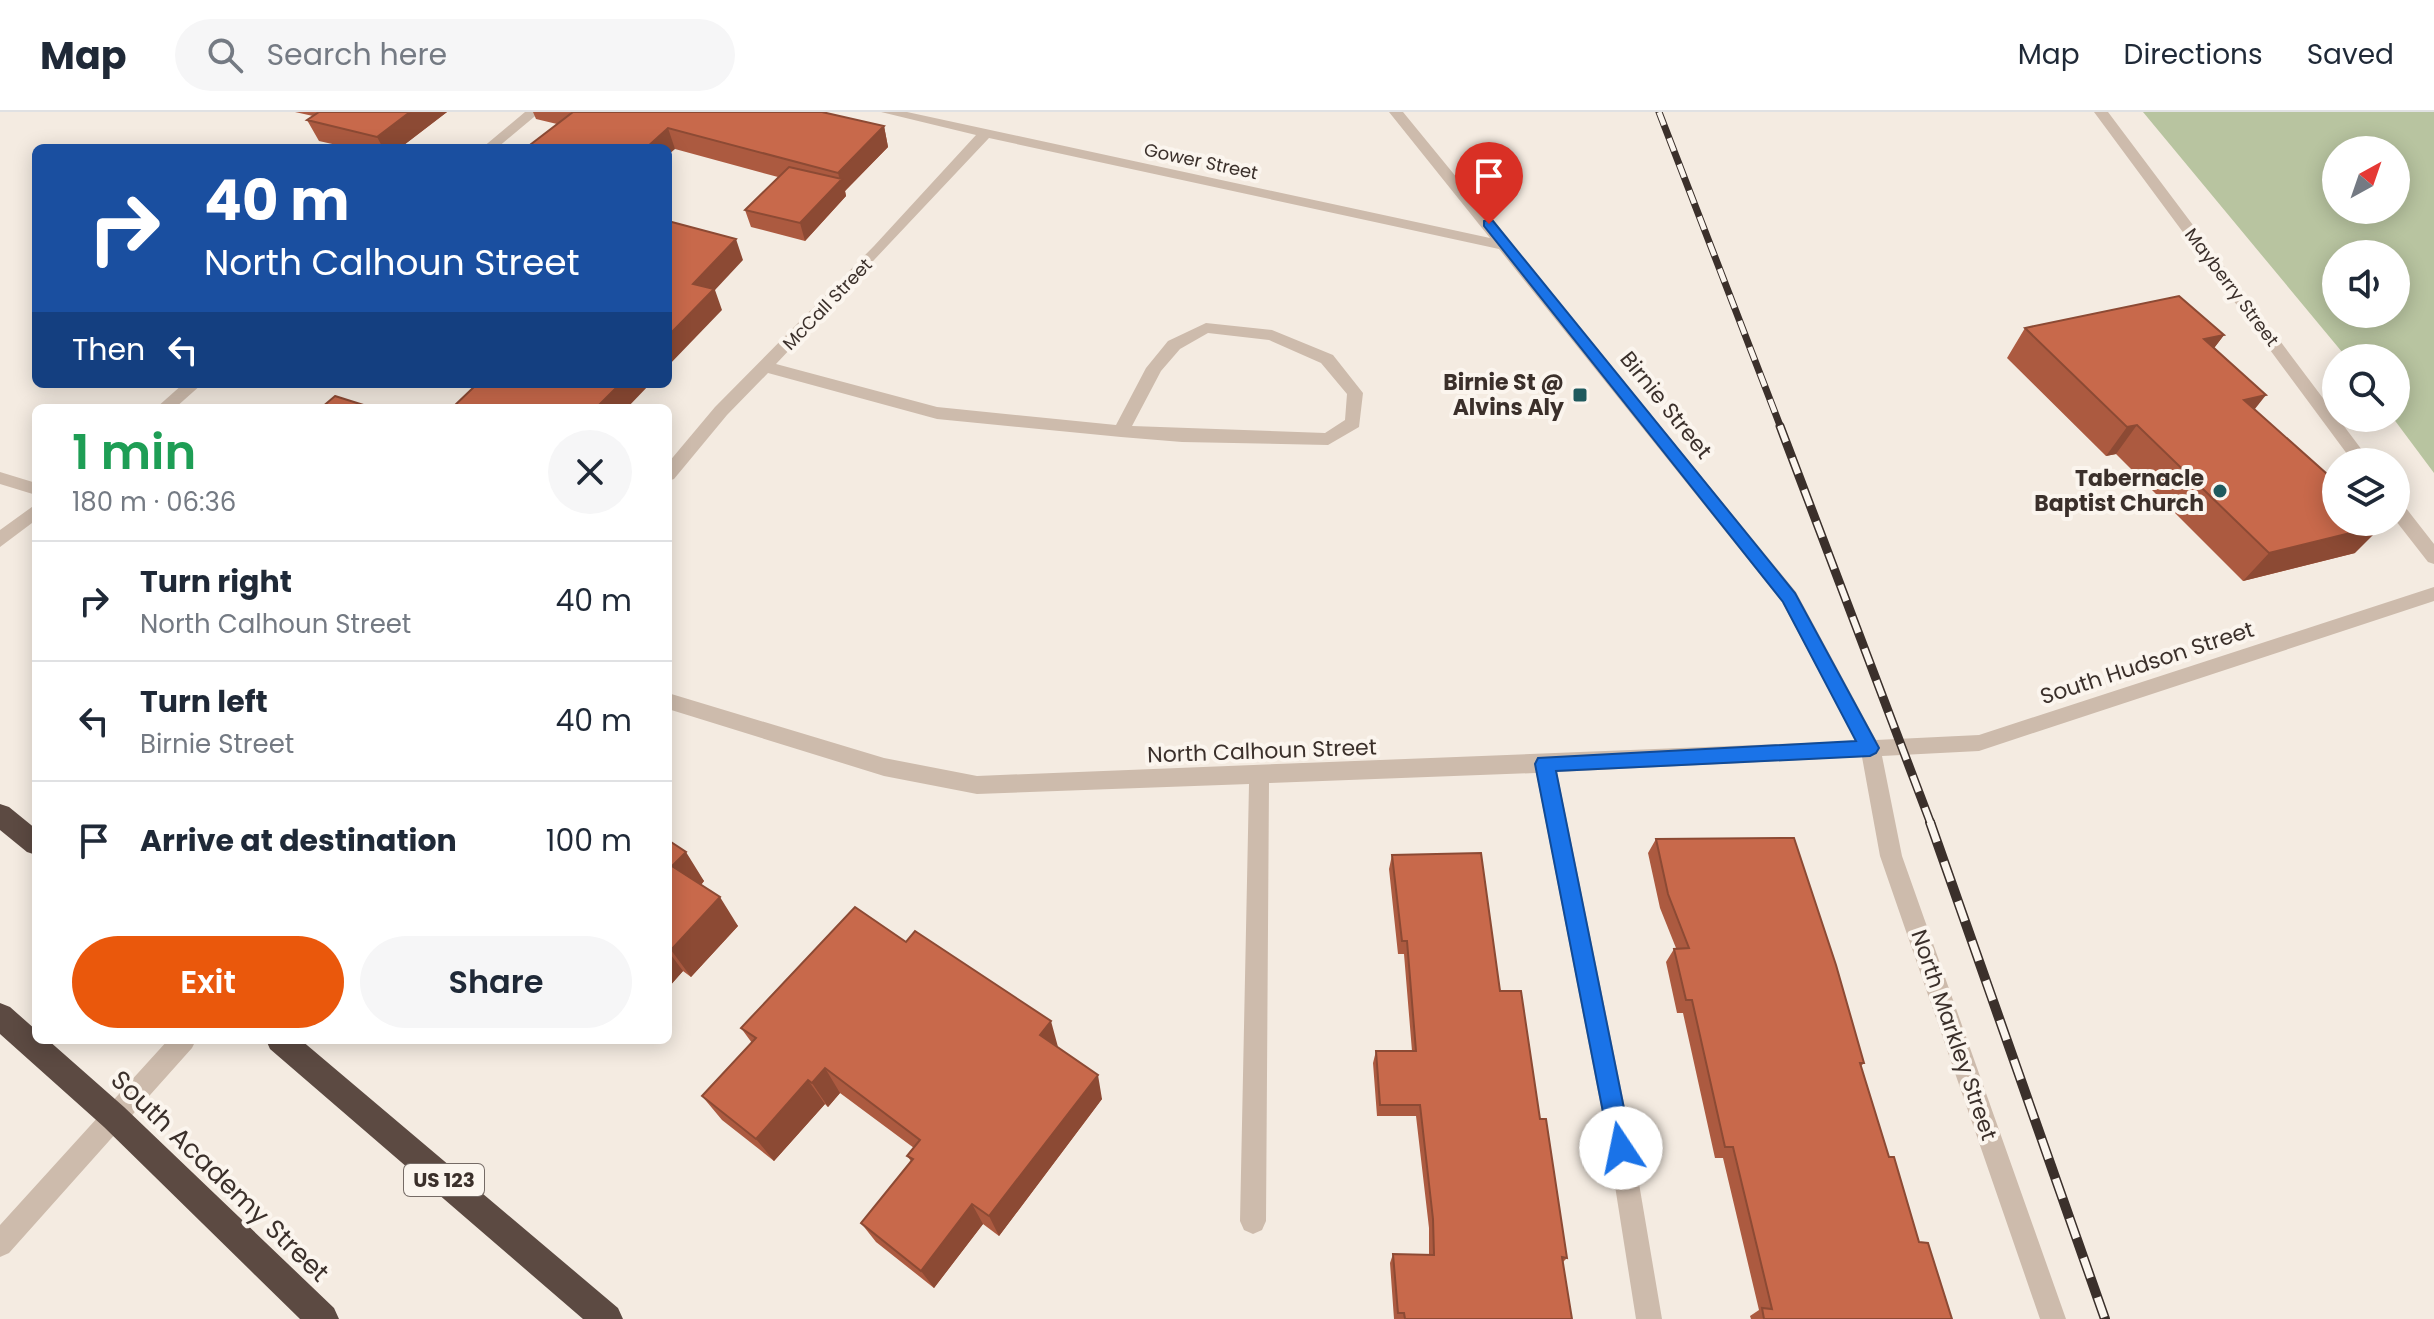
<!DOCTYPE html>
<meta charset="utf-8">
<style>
body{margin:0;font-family:Poppins,sans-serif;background:#f6f6f7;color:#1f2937;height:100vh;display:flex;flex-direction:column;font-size:30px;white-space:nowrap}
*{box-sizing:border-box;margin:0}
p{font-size:26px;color:#747a83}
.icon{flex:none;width:44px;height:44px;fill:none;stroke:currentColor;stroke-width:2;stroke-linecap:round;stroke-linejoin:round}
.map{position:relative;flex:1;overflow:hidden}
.side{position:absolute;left:32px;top:292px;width:640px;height:640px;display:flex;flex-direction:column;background:#fff;border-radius:12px;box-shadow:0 4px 20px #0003}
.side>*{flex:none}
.banner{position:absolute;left:32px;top:32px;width:640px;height:244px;border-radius:12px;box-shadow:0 4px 20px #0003;background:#1a4fa0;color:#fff;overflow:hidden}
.needle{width:52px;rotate:40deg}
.fabs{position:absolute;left:2322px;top:24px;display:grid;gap:16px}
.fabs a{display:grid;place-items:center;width:88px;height:88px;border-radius:50%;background:#fff;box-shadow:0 4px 20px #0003;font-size:40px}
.pin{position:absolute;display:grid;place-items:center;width:68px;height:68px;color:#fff;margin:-82px -34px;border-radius:50% 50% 50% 0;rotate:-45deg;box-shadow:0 0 8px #0007}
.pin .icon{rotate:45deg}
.me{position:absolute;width:88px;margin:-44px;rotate:349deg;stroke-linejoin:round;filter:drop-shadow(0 0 6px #0008)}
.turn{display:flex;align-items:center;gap:28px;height:168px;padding:0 40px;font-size:36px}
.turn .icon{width:104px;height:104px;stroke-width:2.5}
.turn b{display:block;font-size:56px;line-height:68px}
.then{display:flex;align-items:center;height:76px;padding:0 40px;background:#0003;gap:16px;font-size:30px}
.round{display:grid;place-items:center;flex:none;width:84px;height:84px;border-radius:42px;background:#f6f6f7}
.summary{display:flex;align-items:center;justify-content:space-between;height:136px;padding:0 40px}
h1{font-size:48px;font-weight:600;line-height:60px;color:#1e9e55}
.primary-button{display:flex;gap:16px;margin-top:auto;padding:16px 40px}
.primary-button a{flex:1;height:92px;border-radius:48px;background:#ea580c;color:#fff;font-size:32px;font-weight:600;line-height:92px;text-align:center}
.primary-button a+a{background:#f6f6f7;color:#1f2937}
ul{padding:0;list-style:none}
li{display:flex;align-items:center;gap:24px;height:120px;padding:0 40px;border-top:2px solid #e0e1e3}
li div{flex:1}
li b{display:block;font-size:30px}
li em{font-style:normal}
header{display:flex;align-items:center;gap:48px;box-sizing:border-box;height:112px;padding:0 40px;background:#fff;border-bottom:2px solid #e0e1e3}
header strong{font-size:38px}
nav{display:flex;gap:44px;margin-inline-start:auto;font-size:28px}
.search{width:560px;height:72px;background:#f6f6f7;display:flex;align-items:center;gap:20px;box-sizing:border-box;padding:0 28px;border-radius:44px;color:#747a83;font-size:30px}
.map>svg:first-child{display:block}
.green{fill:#b8c4a0;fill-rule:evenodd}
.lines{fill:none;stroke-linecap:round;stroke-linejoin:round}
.minor{fill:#cdbbac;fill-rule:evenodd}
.highway{fill:#5c4a42;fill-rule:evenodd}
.rail-far2-casing{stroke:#3b302b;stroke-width:7}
.rail-far1-casing{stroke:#3b302b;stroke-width:9}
.rail-casing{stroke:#3b302b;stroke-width:10}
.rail-far2{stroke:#fbf5ee;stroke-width:5;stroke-dasharray:14;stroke-linecap:butt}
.rail-far1{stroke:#fbf5ee;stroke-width:6;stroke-dasharray:17;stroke-linecap:butt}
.rail{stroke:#fbf5ee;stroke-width:7;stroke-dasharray:21;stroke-linecap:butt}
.wall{fill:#ac5a40}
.shaded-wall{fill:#8c4a34}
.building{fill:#c8694b;stroke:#8c4a34;stroke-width:2}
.route{fill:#1a73e8;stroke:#114b97;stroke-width:2}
.poi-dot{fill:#1f5a5e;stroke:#fbf5ee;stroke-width:3}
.labels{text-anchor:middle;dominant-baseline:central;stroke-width:8;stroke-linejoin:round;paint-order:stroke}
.far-street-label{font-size:18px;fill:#3b302b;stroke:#fbf5ee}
.shield{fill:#fbf5ee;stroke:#756b66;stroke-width:2}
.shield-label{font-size:20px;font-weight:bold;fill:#3b302b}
.poi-label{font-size:22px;font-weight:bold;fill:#3b302b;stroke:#fbf5ee;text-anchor:end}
.street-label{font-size:22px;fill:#3b302b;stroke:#fbf5ee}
.near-street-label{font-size:26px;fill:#3b302b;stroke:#fbf5ee}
</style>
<header>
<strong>Map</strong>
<div class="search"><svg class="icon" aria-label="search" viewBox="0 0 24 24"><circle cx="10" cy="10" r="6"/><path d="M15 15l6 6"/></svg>Search here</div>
<nav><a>Map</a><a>Directions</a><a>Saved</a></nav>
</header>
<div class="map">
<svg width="2434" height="1207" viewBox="0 0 2434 1207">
<rect width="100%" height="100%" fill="#f4ebe1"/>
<!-- green -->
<path class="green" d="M2143 0H2434V361L2393 306H2396V246H2347ZM2336 38H2396V98H2336ZM2336 142H2396V202H2336Z"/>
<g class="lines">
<!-- minor -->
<path class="minor" d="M525 0H540L497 36H482Z
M881 0H907L1490 126 1389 0H1403L1796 480 1876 628 1979 623 2434 475V489L1979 639 1882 644 1902 744 2066 1207H2040L1880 744 1862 645 1557 660 1633 1036 1662 1207H1636L1609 1036 1536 661 1269 671 1266 1109 1262 1118 1253 1122 1244 1118 1240 1109 1249 672 977 682 884 664 668 597V581L884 646 977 664 1856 629 1782 490 1499 137 989 26 776 252 937 295 1116 313 1146 256 1168 229 1206 211 1272 218 1333 243 1363 281 1359 315 1328 333 1182 330 1121 325 937 307 768 261 727 303 674 367 668 369V351L715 295 874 134 976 23ZM1208 221 1269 228 1321 251 1347 282 1345 308 1325 321 1132 314 1161 259 1180 237Z
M2094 0H2108L2371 350H2353Z
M183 272H202L175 296H156Z
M0 360 36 371V383L0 372Z
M2396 390 2402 391 2434 432V452L2428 450 2396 409Z
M36 392V408L0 435V418Z
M168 928H196L192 936 9 1141 0 1145V1113Z"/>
<!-- highway -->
<path class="highway" d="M0 692 9 695 36 717V743L27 740 0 718Z
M0 891 10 895 36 918V928H48L124 995 334 1196 339 1207H300L104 1015 0 922Z
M266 928H301L618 1196 623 1207H583L270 937Z"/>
<defs>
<path id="rail-far2" d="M1659 0 1781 316"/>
<path id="rail-far1" d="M1780 314 1931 712"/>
<path id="rail" d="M1930 710 2105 1207"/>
</defs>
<!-- rail-far2 casing -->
<use href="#rail-far2" class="rail-far2-casing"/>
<!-- rail-far1 casing -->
<use href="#rail-far1" class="rail-far1-casing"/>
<!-- rail casing -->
<use href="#rail" class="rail-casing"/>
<!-- rail-far2 -->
<use href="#rail-far2" class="rail-far2"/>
<!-- rail-far1 -->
<use href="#rail-far1" class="rail-far1"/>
<!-- rail -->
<use href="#rail" class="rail"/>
</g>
<!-- wall -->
<path class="wall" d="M295 0H447L400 36H350L319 29 307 8 313 4Z
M533 0H822L884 14 888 35 845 79 846 84 805 129 751 115 745 98 778 65 675 37 557 12 536 7Z
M2025 216 2224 223 2214 236 2254 298 2355 441 2243 469 2116 342 2106 344 2007 246Z
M1656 727 1864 951 1861 954 1889 1045 1919 1130 1952 1207H1751L1750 1204 1759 1198 1723 1046H1715L1683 901H1677L1666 850 1674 837 1676 836 1660 796 1648 741Z
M668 728 704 769 701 773 738 814 691 865 683 859 668 876Z
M1392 743 1500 879 1540 1007 1567 1146 1563 1150 1572 1207H1394L1390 1151 1393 1142 1429 1143V1116L1416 1004H1377L1373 951 1376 939H1412L1404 842H1398L1389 757Z
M741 916 1057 935 1102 987 999 1124 983 1112 934 1176 876 1130 861 1111 911 1049 907 1044 914 1036 840 981 828 995 825 992 774 1049 722 1008 702 984 752 931Z"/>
<!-- shaded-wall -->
<path class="shaded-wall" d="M410 0H447L400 36H383L377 25Z
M884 14 888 35 845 79 846 84 805 129 800 111 840 69 838 61Z
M668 16 675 37 668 43V36H646Z
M736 127 743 148 715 178 722 198 668 254V224L693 172Z
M2224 223 2202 252 2204 227Z
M620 272H650L627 296H596Z
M2266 283 2243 312 2244 288Z
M2137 313 2116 342 2106 344 2127 315Z
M2383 413 2355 441 2243 469 2269 441Z
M686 740 704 769 692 784 672 754Z
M720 785 738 814 691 865 671 838Z
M668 839 683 859 668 876Z
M1051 909 1058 935 1040 923Z
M825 956 840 981 828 995 812 971Z
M1098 963 1102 987 999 1124 989 1104Z
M808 968 825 992 774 1049 756 1027Z
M972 1092 983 1112 934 1176 921 1159Z"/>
<!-- building -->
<path class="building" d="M319 0H410L377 25 307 8Z
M573 0H822L884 14 838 61 668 16 646 36H526Z
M789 55 842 67 800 111 745 98Z
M668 109 736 127 693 172 714 177 668 224Z
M2179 184 2224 223 2204 227 2266 283 2244 288 2336 370V410H2380L2383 413 2269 441 2137 313 2127 315 2025 216Z
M477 272H620L596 296H452Z
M335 284 373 296H321Z
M1794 726 1836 853 1864 951H1860L1889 1045H1894L1919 1130 1928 1131 1952 1207H1764L1762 1196 1772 1197 1733 1035H1725L1692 888H1686L1674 837 1689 836 1668 782 1656 727Z
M668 728 686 740 672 754 720 785 671 838 668 836Z
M1481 741 1500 879H1521L1540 1007H1546L1567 1146 1562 1145 1572 1207H1405L1404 1201H1398L1393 1142 1434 1143 1433 1107 1420 993H1380L1376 939H1416L1407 829H1402L1392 743Z
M855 795 906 830 915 819 1051 909 1040 923 1098 963 989 1104 972 1092 921 1159 861 1111 913 1047 907 1044 920 1028 825 956 812 971 808 968 756 1027 702 984 756 926 741 916Z"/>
<!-- route -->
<path class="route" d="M1489 108 1493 109 1795 481 1879 636 1876 641 1870 644 1556 659 1632 1036 1629 1044 1621 1047 1613 1044 1610 1036 1535 652 1538 646 1856 629 1783 490 1484 114V109Z"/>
<!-- markers -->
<g class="poi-dot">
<rect x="1572" y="275" width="16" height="16" rx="4"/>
<circle cx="2220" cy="379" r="8"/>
</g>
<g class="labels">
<!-- far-street labels -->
<g class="far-street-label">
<text transform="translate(1201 49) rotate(12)">Gower Street</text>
<text transform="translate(2232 175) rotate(53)">Mayberry Street</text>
<text transform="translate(827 192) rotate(-46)">McCall Street</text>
</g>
<!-- shield labels -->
<rect class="shield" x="404" y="1052" width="80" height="32" rx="6"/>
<g class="shield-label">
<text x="444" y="1068">US 123</text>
</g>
<!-- poi labels -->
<g class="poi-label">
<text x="1564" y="270">Birnie St @<tspan x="1564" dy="25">Alvins Aly</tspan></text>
<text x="2204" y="366">Tabernacle<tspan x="2204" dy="25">Baptist Church</tspan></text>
</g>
<!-- street labels -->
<g class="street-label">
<text transform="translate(1666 293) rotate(51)">Birnie Street</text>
<text transform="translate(2147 551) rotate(-18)">South Hudson Street</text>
<text transform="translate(1262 639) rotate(-2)">North Calhoun Street</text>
<text transform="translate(1954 923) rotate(71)">North Markley Street</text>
</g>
<!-- near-street labels -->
<g class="near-street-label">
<text transform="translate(220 1064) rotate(44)">South Academy Street</text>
</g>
</g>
</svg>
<div class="fabs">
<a><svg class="needle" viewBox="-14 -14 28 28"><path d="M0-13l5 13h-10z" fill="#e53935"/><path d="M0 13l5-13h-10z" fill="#747a83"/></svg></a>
<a><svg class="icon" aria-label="sound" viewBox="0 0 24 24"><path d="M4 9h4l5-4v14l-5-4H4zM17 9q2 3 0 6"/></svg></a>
<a><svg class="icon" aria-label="search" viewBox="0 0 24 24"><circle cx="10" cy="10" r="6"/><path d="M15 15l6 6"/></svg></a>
<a><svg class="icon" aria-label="layers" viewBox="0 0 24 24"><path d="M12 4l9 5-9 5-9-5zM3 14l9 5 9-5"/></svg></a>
</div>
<div class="pin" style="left:1489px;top:112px;background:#d93025"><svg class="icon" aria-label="arrive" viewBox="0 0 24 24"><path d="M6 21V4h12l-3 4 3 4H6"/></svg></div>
<svg class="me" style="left:1621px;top:1036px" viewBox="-20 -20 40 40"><circle r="19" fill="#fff"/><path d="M0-13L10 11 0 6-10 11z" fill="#1a73e8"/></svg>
<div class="banner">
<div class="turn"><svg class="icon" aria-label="right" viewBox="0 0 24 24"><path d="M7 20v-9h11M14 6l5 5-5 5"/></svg><div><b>40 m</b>North Calhoun Street</div></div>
<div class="then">Then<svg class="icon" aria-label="left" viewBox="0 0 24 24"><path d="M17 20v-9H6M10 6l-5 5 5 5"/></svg></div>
</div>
<section class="side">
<div class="summary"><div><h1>1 min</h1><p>180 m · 06:36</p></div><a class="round"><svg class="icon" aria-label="close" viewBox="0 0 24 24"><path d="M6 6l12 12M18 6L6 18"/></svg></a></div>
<ul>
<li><svg class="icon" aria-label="right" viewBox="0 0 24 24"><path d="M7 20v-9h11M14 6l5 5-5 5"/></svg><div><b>Turn right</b><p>North Calhoun Street</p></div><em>40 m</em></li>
<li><svg class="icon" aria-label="left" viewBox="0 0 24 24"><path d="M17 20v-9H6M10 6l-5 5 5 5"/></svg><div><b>Turn left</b><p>Birnie Street</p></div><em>40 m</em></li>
<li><svg class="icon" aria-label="arrive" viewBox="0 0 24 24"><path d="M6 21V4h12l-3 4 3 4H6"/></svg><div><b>Arrive at destination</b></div><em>100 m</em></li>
</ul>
<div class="primary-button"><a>Exit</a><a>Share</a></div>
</section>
</div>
